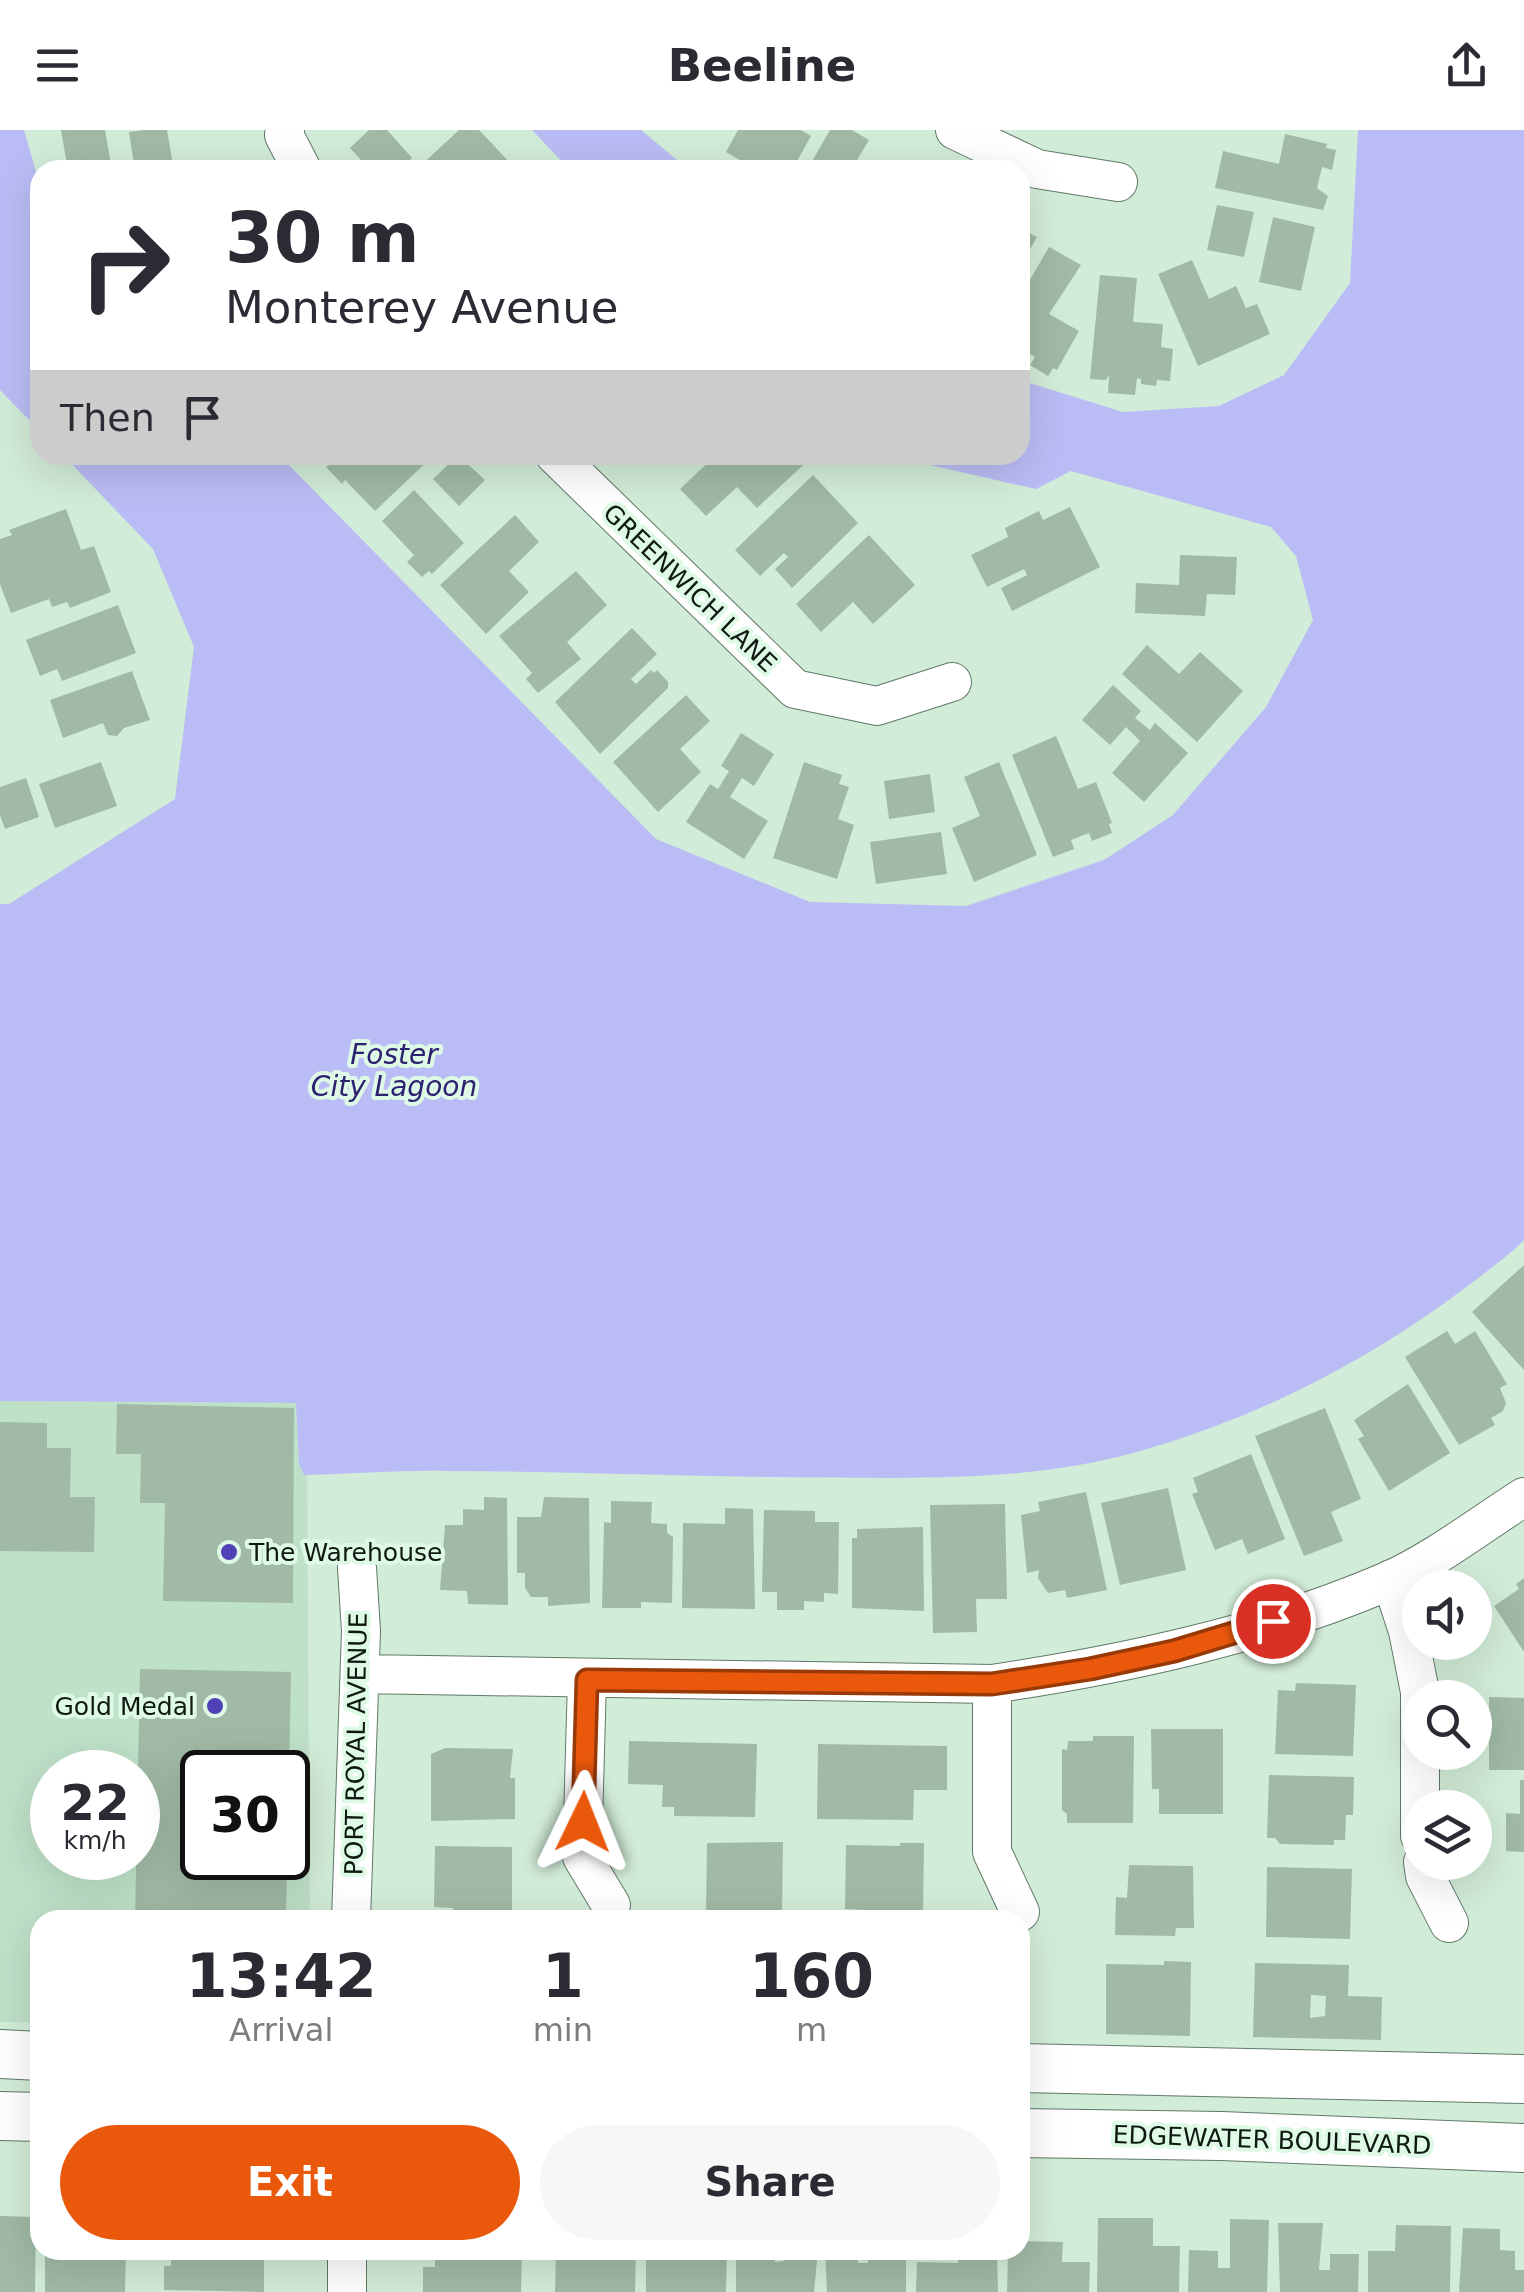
<!DOCTYPE html>
<style>
body{margin:0;font-family:"DejaVu Sans",sans-serif;background:#f7f7f7;color:#2b2b33;height:100vh;display:flex;flex-direction:column;font-size:38px;white-space:nowrap}
*{box-sizing:border-box;margin:0}
p{font-size:32px;color:#7c7c81}
.icon{flex:none;width:55px;height:55px;fill:none;stroke:currentColor;stroke-width:2;stroke-linecap:round;stroke-linejoin:round}
.map{position:relative;flex:1;overflow:hidden}
.panel{position:absolute;left:30px;top:1780px;width:1000px;height:350px;display:flex;flex-direction:column;background:#fff;border-radius:30px;box-shadow:0 10px 40px #0002}
.panel>*{flex:none}
.guide{position:absolute;left:30px;top:30px;width:1000px;height:305px;border-radius:30px;box-shadow:0 10px 40px #0002;background:#fff;color:#2b2b33;overflow:hidden}
.buttons{position:absolute;left:1402px;top:1440px;display:grid;gap:20px}
.buttons a{display:grid;place-items:center;width:90px;height:90px;border-radius:50%;background:#fff;box-shadow:0 10px 40px #0002;font-size:50px}
.speed{position:absolute;left:30px;top:1620px;display:flex;gap:20px;font-size:50px;font-weight:700;text-align:center}
.speed>*{display:grid;place-content:center;width:130px;height:130px;border-radius:50%;background:#fff;box-shadow:0 10px 40px #0002;line-height:1}
.speed small{font-size:25px;font-weight:400}
.speed .limit{border:5px solid #111;border-radius:15px;background:#fff;color:#111}
.pin{position:absolute;display:grid;place-items:center;width:85px;height:85px;color:#fff;margin:-42px;border:5px solid #fff;border-radius:50%;box-shadow:0 2px 10px #0007}
.me{position:absolute;width:110px;margin:-55px;rotate:2deg;stroke-linejoin:round;filter:drop-shadow(0 0 8px #0008)}
.turn{display:flex;align-items:center;gap:35px;height:210px;padding:0 30px;font-size:45px}
.turn .icon{width:130px;height:130px;stroke-width:2.5}
.turn b{display:block;font-size:70px;line-height:85px}
.then{display:flex;align-items:center;height:95px;padding:0 30px;background:#0003;gap:20px;font-size:38px}
.eta{display:flex;justify-content:space-evenly;align-items:center;height:170px;text-align:center}
.eta b{font-size:60px;font-weight:700;line-height:70px}
.button{display:flex;gap:20px;margin-top:auto;padding:20px 30px}
.button a{flex:1;height:115px;border-radius:60px;background:#ea580c;color:#fff;font-size:40px;font-weight:700;line-height:115px;text-align:center}
.button a+a{background:#f7f7f7;color:#2b2b33}
header{display:flex;justify-content:space-between;align-items:center;height:130px;padding:0 30px;background:#fff;font-size:45px;font-weight:700}
.map>svg:first-child{display:block}
.built{fill:#bfe1c8;fill-rule:evenodd}
.water{fill:#babcf5}
.building{fill:#a0baa6;fill-rule:evenodd}
.lines{fill:none;stroke-linecap:round;stroke-linejoin:round}
.minor-casing{stroke:#617967;stroke-width:40}
.tertiary-casing{stroke:#617967;stroke-width:50}
.minor{stroke:#fff;stroke-width:38}
.tertiary{stroke:#fff;stroke-width:48}
.route-casing{stroke:#983908;stroke-width:25}
.route{stroke:#ea580c;stroke-width:18}
.poi-dot{fill:#5141b9;stroke:#def9e5;stroke-width:4}
.labels{text-anchor:middle;dominant-baseline:central;stroke-width:8;stroke-linejoin:round;paint-order:stroke}
.street-label{font-size:25px;fill:#0f1912;stroke:#def9e5}
.poi-label{font-size:25px;fill:#0f1912;stroke:#def9e5;text-anchor:start}
.water-label{font-size:28px;font-style:italic;fill:#2d2271;stroke:#def9e5}
</style>
<header><svg class="icon" aria-label="menu" viewBox="0 0 24 24"><path d="M4 6h16M4 12h16M4 18h16"/></svg>Beeline<svg class="icon" aria-label="share" viewBox="0 0 24 24"><path d="M12 15V3M7 8l5-5 5 5M5 13v7h14v-7"/></svg></header>
<div class="map">
<svg width="1524" height="2162" viewBox="0 0 1524 2162">
<rect width="100%" height="100%" fill="#d1ecd8"/>
<!-- built -->
<path class="built" d="M0 1271 297 1273 299 1334 307 1345 310 1790H40V1892H0ZM52 1642H138V1728H52ZM202 1642H288V1728H202Z"/>
<!-- water -->
<path class="water" d="M0 0H24L40 56V301L0 260Z
M532 0H641L689 40H570Z
M1358 0H1524V1110L1516 1118C1401 1213 1278 1283 1133 1323 1016 1355 893 1347 773 1347 664 1346 556 1341 448 1341 400 1340 352 1344 304 1345L299 1334 296 1273 0 1271V774H9L175 669 194 517 153 419 63 325H279L656 709 810 772 966 776 1104 730 1173 685 1266 577 1313 490 1296 426 1271 397 1071 341 1036 359 886 325H1020V250L1123 282 1219 276 1284 245 1350 153Z"/>
<!-- building -->
<path class="building" d="M61 0H105L112 40H68Z
M145 0H167L173 35 135 40 129 2Z
M369 0H387L412 28 398 40H370L350 18Z
M459 0H479L517 40H416Z
M738 0H801L811 6 792 40H757L726 22Z
M830 0H852L869 10 851 40H807Z
M1285 4 1327 14 1326 18 1336 20 1332 40 1322 37 1317 58 1328 66 1323 80 1215 58 1223 21 1279 34Z
M1217 75 1254 82 1244 127 1207 120Z
M1273 87 1315 97 1301 161 1259 152Z
M1020 98 1037 107 1020 137Z
M1049 117 1081 135 1049 184 1079 201 1057 240 1053 238 1048 246 1030 235 1035 227 1020 218V167Z
M1192 130 1209 169 1236 156 1246 178 1257 174 1270 204 1198 236 1158 144Z
M1100 145 1137 148 1133 192 1163 194 1161 217 1173 219 1170 251 1157 250 1156 256 1141 254V249L1137 248 1135 265 1108 263 1109 245 1106 250 1090 249Z
M339 325H434L375 381 345 350 342 354 326 337Z
M458 325 485 350 459 376 433 349Z
M716 325H810L812 327 757 378 737 357 706 386 680 359Z
M813 345 858 393 792 458 775 439 788 427 784 423 760 446 735 420Z
M414 360 464 413 432 444 429 441 422 447 407 432 414 425 382 391Z
M1070 377 1100 437 1012 481 1001 458 1027 445 1024 439 987 457 971 425 1008 407 1005 398 1039 381 1043 390Z
M66 379 81 420 94 416 111 462 70 478 67 472 52 477 49 469 11 483 0 454V409L12 405 9 400Z
M515 385 539 412 509 441 529 462 486 504 440 455Z
M869 405 915 455 873 494 853 472 821 502 796 474Z
M1180 425 1237 427 1235 465 1207 464 1205 486 1135 483 1136 453 1179 455Z
M576 441 607 475 567 512 581 529 538 563 526 549 532 543 499 506Z
M118 475 136 523 62 551 57 539 40 546 26 510Z
M632 498 657 524 631 549 636 554 651 540 654 543 657 540 668 552V558L600 624 555 572Z
M1147 515 1179 544 1200 522 1243 561 1197 612 1122 544Z
M132 541 150 590 124 598 117 606 108 605 103 593 63 608 50 570Z
M1113 555 1141 581 1135 588 1150 600 1155 593 1188 623 1144 672 1112 643 1140 611 1126 597 1110 615 1082 590Z
M686 565 710 591 680 619 701 642 658 682 613 632Z
M741 603 774 624 754 656 742 648 730 667 768 691 744 729 686 692 710 654 718 659 729 641 721 636Z
M1056 606 1078 659 1096 652 1112 693 1109 694 1112 703 1092 711 1089 703 1071 710 1074 719 1053 727 1012 625Z
M101 632 117 676 55 698 39 654Z
M804 632 842 645 839 654 849 657 838 689 854 695 837 749 773 728Z
M999 632 1037 725 974 752 952 698 980 686 964 647Z
M930 644 935 682 889 689 884 651Z
M26 648 39 687 5 699 0 685V657Z
M941 702 947 744 876 754 870 712Z
M1524 1135V1240L1472 1182Z
M1447 1201 1455 1214 1475 1201 1507 1254 1500 1258 1506 1273 1503 1281 1491 1288 1495 1295 1459 1315 1405 1227Z
M1408 1254 1450 1323 1389 1361 1358 1309 1364 1306 1354 1290Z
M117 1274 294 1278 293 1473 163 1471 165 1373H140L141 1324H116Z
M1325 1278 1361 1369 1331 1382 1343 1411 1304 1426 1255 1306Z
M0 1292 47 1293V1318H71L70 1367H95L94 1422 0 1421Z
M1251 1324 1285 1409 1248 1424 1242 1409 1215 1420 1192 1364 1198 1362 1193 1348Z
M1168 1358 1186 1440 1120 1455 1101 1373Z
M1086 1362 1107 1460 1067 1468 1065 1460 1048 1463 1038 1448 1039 1440 1027 1443 1021 1385 1040 1381 1038 1372Z
M484 1367 507 1368 508 1475 468 1474 467 1461 440 1460 445 1395H463V1379L484 1380Z
M544 1367 589 1368 590 1473 548 1476V1467H531L525 1458V1443H517V1387H541Z
M611 1371 652 1372 651 1393 667 1394V1403L673 1407 672 1473 641 1472V1478H602L604 1392 611 1393Z
M1005 1374 1007 1469H976L977 1502 933 1503 930 1375Z
M725 1378 753 1379 755 1479 682 1478 683 1393 725 1394Z
M764 1380 815 1381V1392H839L838 1464 824 1463V1472L804 1471V1480H777V1462H762Z
M923 1397 924 1481 852 1478V1408H857V1399Z
M1524 1448V1522L1494 1476 1519 1459 1516 1454Z
M140 1539 291 1542 289 1642H202V1728H287L286 1790H135Z
M1296 1553 1356 1555 1353 1626 1275 1624 1278 1560 1295 1561Z
M1489 1567 1524 1568V1640H1489Z
M1151 1599H1223V1684H1159V1659H1152Z
M1093 1606H1134L1133 1693H1067V1684L1062 1680V1619L1067 1620 1068 1611H1093Z
M629 1611 757 1614 755 1687 674 1686V1677H662L663 1655 628 1654Z
M818 1614 947 1616V1660H914L913 1690 817 1689Z
M445 1618 513 1619 510 1648H515V1689L431 1691V1624Z
M1269 1645 1354 1647 1353 1685H1346L1345 1710H1334V1715L1280 1714 1275 1708H1267Z
M1520 1650H1524V1722L1506 1721V1683L1520 1684Z
M783 1712 782 1784 706 1783 707 1713Z
M900 1713H924L923 1787 879 1790V1786H864V1780L845 1779 846 1715 900 1716Z
M435 1716 512 1717V1789L452 1788 453 1778 434 1777Z
M1129 1735 1193 1736 1194 1798H1176L1175 1806 1115 1805 1116 1767 1127 1768Z
M1267 1737 1352 1739 1350 1809 1266 1807Z
M1164 1831 1191 1832 1190 1906 1106 1904V1834L1164 1835Z
M1255 1833 1349 1835 1348 1866 1382 1867 1381 1910 1253 1907ZM1311 1865 1326 1866 1325 1886 1310 1888Z
M0 2086 36 2087 35 2162H0Z
M1098 2088H1153V2116H1180L1179 2162H1097Z
M1230 2089 1269 2090 1267 2162H1188L1189 2120 1218 2121V2138H1230Z
M1278 2093H1323L1319 2140H1330V2124H1359L1358 2162H1280Z
M1396 2095 1451 2096 1450 2162H1368V2121H1395Z
M1463 2098 1500 2099V2120L1515 2121V2140H1524V2162H1459Z
M1020 2111 1063 2112 1062 2132H1090L1089 2162H1007L1008 2120H1020Z
M45 2120H126L125 2162H45Z
M171 2120H237V2126H264V2162L164 2160V2136H171Z
M435 2120H522L521 2162H423V2137H435Z
M556 2120H636L635 2162H555Z
M688 2120H727L726 2162H646V2128L688 2129Z
M736 2120H775V2132L784 2131V2120H818L814 2162H736Z
M825 2120H858V2133H868V2120H906V2162H827Z
M958 2120H997L998 2162H916L917 2132 958 2133Z"/>
<g class="lines">
<defs>
<path id="minor" d="M285 0 284 5 302 40
M955 0 1037 39 1118 52
M555 325 795 559 877 576 952 552
M1391 1449 1408 1501 1420 1562V1706
M360 1544 992 1554C1126 1534 1262 1505 1388 1451 1435 1430 1480 1395 1524 1367
M587 1550 582 1727 611 1775
M992 1554V1722L1020 1782
M1423 1732 1425 1746 1449 1793
M351 1790 361 1501 357 1438
M347 2162V2120"/>
<path id="tertiary" d="M0 1924 40 1926
M1020 1938 1524 1949
M0 1986 40 1987
M1020 2003 1221 2006 1524 2018"/>
</defs>
<!-- minor casing -->
<use href="#minor" class="minor-casing"/>
<!-- tertiary casing -->
<use href="#tertiary" class="tertiary-casing"/>
<!-- minor -->
<use href="#minor" class="minor"/>
<!-- tertiary -->
<use href="#tertiary" class="tertiary"/>
</g>
<g class="lines">
<defs>
<path id="route" d="M583 1692 587 1550 992 1554 1090 1539 1174 1521 1273 1491"/>
</defs>
<!-- route casing -->
<use href="#route" class="route-casing"/>
<!-- route -->
<use href="#route" class="route"/>
</g>
<!-- markers -->
<g class="poi-dot">
<circle cx="229" cy="1422" r="10"/>
<circle cx="215" cy="1576" r="10"/>
</g>
<g class="labels">
<!-- street labels -->
<g class="street-label">
<text transform="translate(690 458) rotate(44)">GREENWICH LANE</text>
<text transform="translate(356 1614) rotate(-89)">PORT ROYAL AVENUE</text>
<text transform="translate(1272 2010) rotate(2)">EDGEWATER BOULEVARD</text>
</g>
<!-- poi labels -->
<g class="poi-label">
<text x="249" y="1422">The Warehouse</text>
<text x="195" y="1576" text-anchor="end">Gold Medal</text>
</g>
<!-- water labels -->
<g class="water-label">
<text x="394" y="924">Foster<tspan x="394" dy="32">City Lagoon</tspan></text>
</g>
</g>
</svg>
<div class="buttons">
<a><svg class="icon" aria-label="sound" viewBox="0 0 24 24"><path d="M4 9h4l5-4v14l-5-4H4zM17 9q2 3 0 6"/></svg></a>
<a><svg class="icon" aria-label="search" viewBox="0 0 24 24"><circle cx="10" cy="10" r="6"/><path d="M15 15l6 6"/></svg></a>
<a><svg class="icon" aria-label="layers" viewBox="0 0 24 24"><path d="M12 4l9 5-9 5-9-5zM3 14l9 5 9-5"/></svg></a>
</div>
<div class="speed"><div>22<small>km/h</small></div><div class="limit">30</div></div>
<div class="pin" style="left:1273px;top:1491px;background:#d93025"><svg class="icon" aria-label="arrive" viewBox="0 0 24 24"><path d="M6 21V4h12l-3 4 3 4H6"/></svg></div>
<svg class="me" style="left:583px;top:1692px" viewBox="-20 -20 40 40"><path d="M0-17L14 15 0 8-14 15z" fill="#ea580c" stroke="#fff" stroke-width="4"/></svg>
<div class="guide">
<div class="turn"><svg class="icon" aria-label="right" viewBox="0 0 24 24"><path d="M7 20v-9h11M14 6l5 5-5 5"/></svg><div><b>30 m</b>Monterey Avenue</div></div>
<div class="then">Then<svg class="icon" aria-label="arrive" viewBox="0 0 24 24"><path d="M6 21V4h12l-3 4 3 4H6"/></svg></div>
</div>
<section class="panel">
<div class="eta">
<div><b>13:42</b><p>Arrival</p></div>
<div><b>1</b><p>min</p></div>
<div><b>160</b><p>m</p></div>
</div>
<div class="button"><a>Exit</a><a>Share</a></div>
</section>
</div>
